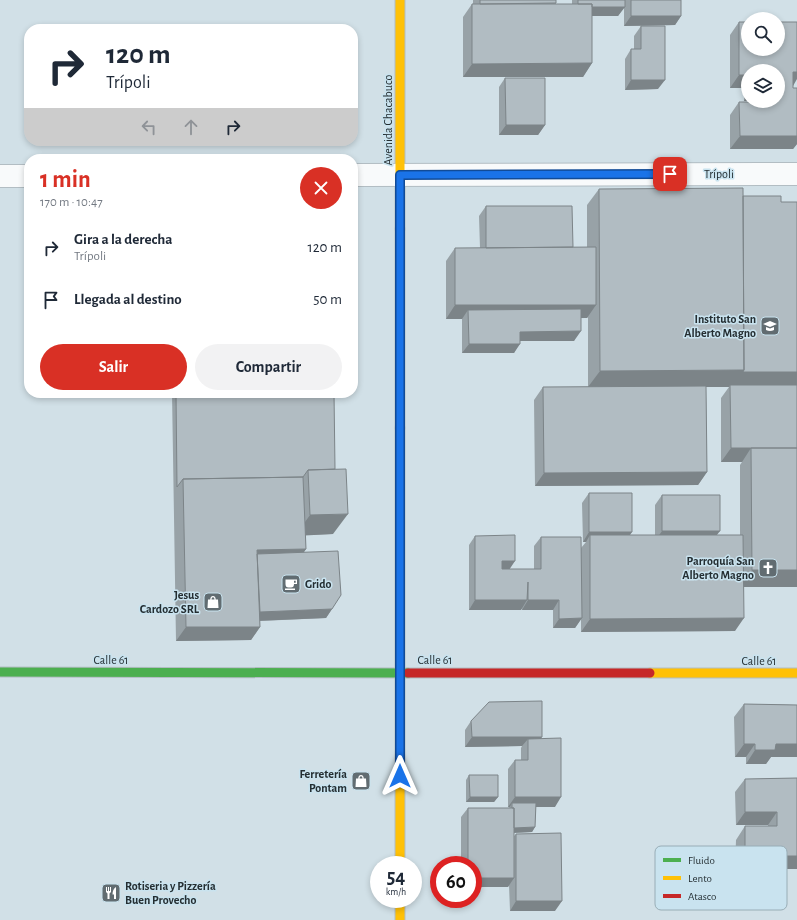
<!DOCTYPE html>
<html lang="es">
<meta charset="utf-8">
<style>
body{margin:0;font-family:"Alegreya Sans",sans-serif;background:#f2f2f3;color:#1f2937;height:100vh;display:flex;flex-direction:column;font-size:15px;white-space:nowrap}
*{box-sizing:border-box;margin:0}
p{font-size:13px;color:#747a83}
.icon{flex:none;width:22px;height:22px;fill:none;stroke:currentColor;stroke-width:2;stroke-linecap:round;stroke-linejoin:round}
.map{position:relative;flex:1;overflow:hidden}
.sheet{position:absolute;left:24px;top:154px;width:334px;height:244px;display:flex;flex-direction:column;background:#fff;border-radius:16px;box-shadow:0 2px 6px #0003}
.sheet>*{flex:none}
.hud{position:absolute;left:24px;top:24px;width:334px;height:122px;border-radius:16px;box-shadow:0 2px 6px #0003;background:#fff;color:#1f2937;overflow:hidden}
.controls{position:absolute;left:741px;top:12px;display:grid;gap:8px}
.controls a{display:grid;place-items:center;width:44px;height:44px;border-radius:50%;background:#fff;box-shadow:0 2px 6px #0003;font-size:20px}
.speed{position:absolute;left:370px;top:856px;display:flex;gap:8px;font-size:20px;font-weight:700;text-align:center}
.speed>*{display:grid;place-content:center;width:52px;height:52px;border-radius:50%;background:#fff;box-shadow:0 2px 6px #0003;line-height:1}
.speed small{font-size:10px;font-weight:400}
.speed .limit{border:6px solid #d22;background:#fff;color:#111}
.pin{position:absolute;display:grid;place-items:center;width:34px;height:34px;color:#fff;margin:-17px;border-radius:8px;box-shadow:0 2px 6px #0006}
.me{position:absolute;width:44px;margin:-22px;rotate:0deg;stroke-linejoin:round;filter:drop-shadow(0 0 3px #0008)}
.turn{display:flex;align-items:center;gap:14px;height:84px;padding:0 16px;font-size:18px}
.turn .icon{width:52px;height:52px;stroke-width:2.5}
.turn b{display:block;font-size:28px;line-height:34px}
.lanes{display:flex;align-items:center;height:38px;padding:0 16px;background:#0003;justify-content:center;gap:20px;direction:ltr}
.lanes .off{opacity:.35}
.round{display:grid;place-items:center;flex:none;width:42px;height:42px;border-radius:21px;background:#f2f2f3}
.headline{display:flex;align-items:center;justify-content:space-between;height:68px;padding:0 16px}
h1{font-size:24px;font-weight:700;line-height:30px;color:#d93025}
.action{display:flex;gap:8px;margin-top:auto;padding:8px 16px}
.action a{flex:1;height:46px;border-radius:24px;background:#d93025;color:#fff;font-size:16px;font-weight:700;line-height:46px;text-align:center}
.action a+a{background:#f2f2f3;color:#1f2937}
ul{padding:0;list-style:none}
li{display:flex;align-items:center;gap:12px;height:52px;padding:0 16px}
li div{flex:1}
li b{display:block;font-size:15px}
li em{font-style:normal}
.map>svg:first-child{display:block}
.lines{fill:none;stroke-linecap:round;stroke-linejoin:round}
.street-casing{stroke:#b2bdc3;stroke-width:24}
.fast-casing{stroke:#b2bdc3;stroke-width:11}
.slow-casing{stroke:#b2bdc3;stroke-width:11}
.jam-casing{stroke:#b2bdc3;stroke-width:11}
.street{stroke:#f8fafb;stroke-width:22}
.fast{stroke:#4caf50;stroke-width:9}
.slow{stroke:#ffc107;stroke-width:9}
.jam{stroke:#c62828;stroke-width:9}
.wall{fill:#98a2a7;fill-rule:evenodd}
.shaded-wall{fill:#7c8488}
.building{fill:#b1bcc2;stroke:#7c8488}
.route-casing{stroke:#114b97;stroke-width:10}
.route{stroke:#1a73e8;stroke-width:7}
.labels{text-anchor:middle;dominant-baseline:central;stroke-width:3;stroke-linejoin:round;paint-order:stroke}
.street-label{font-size:12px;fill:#242e32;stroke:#c9e3ef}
.poi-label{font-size:12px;font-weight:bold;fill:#242e32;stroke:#c9e3ef;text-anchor:end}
.key{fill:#c9e3ef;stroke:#98adb6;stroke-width:1}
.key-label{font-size:11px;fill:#242e32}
</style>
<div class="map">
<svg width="797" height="920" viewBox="0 0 797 920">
<rect width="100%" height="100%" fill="#d1e0e7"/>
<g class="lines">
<defs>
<path id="street" d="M353 175 797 174
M0 176H29"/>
<path id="fast" d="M400 428V678
M0 672 408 673"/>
<path id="slow" d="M400 0V229
M650 673H797
M400 678V865
M400 899V920"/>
<path id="jam" d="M400 229V428
M408 673H650"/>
</defs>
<!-- street casing -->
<use href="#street" class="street-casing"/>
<!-- fast casing -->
<use href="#fast" class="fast-casing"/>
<!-- slow casing -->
<use href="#slow" class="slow-casing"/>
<!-- jam casing -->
<use href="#jam" class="jam-casing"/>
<!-- street -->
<use href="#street" class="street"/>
<!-- fast -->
<use href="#fast" class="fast"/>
<!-- slow -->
<use href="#slow" class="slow"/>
<!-- jam -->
<use href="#jam" class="jam"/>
</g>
<!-- wall -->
<path class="wall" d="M473 0H556V4H572V0H681V16L675 25 624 26V7L618 16H592V63L583 77H463V17L472 4H473Z
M739 22 793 85V88H797V144L793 149H730V115L739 102H760V101H744V88H730V35ZM748 71H778V101H748Z
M641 26 658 89 625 90V59L631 49H634V36Z
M505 78 545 125 538 135H499V87Z
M599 189 743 196 781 202H797V587H744L735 631 581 632V619L575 628H553V610H522V608L521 610H469V545L475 536 510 569H534V546L541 537 581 548 586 542H583L582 503 589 493 630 535H655V505L662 495 717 535H740V465L742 462H721V398L729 387H706L707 472 698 485 535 486 534 400 543 387H588V317L587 318H581L574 341H520L514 353H462V319H446V261L455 248H480L479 216 486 206 573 247H587V205Z
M172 393H334L333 534 306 535V549L304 552 332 609 326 618 260 621V627L251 640 176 641Z
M744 704 797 705V757H771L766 764H746V757H735L734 717Z
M471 721 541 739 555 807H536L535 827 532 832 514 833V836L516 834 555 911H510L509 885 508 887 473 865H461V817L468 808H508L510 807H508V769L515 760H521V748L522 746 465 747V730Z
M469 775 498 797 494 802H466V780Z
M797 778V869H735L736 840 745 826H768V825H736L735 792 745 779Z"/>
<!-- shaded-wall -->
<path class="shaded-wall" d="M578 7H625L618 16H572Z
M631 16H681L675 25 624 26Z
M592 63 583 77H463L472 64Z
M793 72H797V79L793 86Z
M739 75H748V82L744 88H730Z
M631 80H665L658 89 625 90Z
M748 95V101H760H744Z
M506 125H545L538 135H499Z
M740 136H797V144L793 149H730Z
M455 305H596L587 318 468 319V310L462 319H446Z
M581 331 574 341H514L520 332Z
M469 344H520L514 353H462Z
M744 370 797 372V385H730L729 387H588L600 371Z
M731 448H751L742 462H721Z
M707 472 698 485 535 486 544 473Z
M348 514 333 534 295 536 310 515Z
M662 531H720L713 540 655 541Z
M589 532H632L626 541 590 535 586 542H583Z
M306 549 297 562 255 563 257 550Z
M502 561H515L509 570H496Z
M752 570H797V587H740Z
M475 600H527L521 610H469Z
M528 600H559L553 610H522Z
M332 609 326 618 253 621 260 612Z
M582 618 575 628H553L559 619Z
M744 618 735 631 581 632 590 619Z
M186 627H260L251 640 176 641Z
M472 737H542L536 746 528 739 522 746 465 747Z
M744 744H755L746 757H735Z
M776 744H797V757H771L766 764H746L755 750Z
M470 797H498L494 802H466Z
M515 797H561L555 807H512V803L510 807H508Z
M745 812H777L768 825H736Z
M535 827 532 832 509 833 512 828Z
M745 856H797V869H735Z
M473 878H514L508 887H473Z
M516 901H562L555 911H510Z"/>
<!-- building -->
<path class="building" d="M480 0H556V3L480 4Z
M578 0H625V7H592V4H578Z
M631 0H681V16H631Z
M472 4H592V63L472 64Z
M739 22H748V49H778V22H797V72H793V88H797V136H740L739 102H770V101H778V71H748V75H739Z
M641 26H665V80H631V49H641Z
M505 78H545V125H506Z
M743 188 744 370 600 371 599 189Z
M743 196H781V202H797V372H743L744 370Z
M486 206H572L573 247 486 248Z
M596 247V305H455V248Z
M581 309V331L520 332V344H469L468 310Z
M730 385H797V448H731Z
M706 386 707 472 544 473 543 387Z
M176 393H334L335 469 308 470 303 477 183 479 177 487Z
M751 448H797V570H752Z
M346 469 348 514 310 515 308 470Z
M303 477 306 549 257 550 260 627H186L183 479Z
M589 493H632V532H589Z
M662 495H720V531H662Z
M515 535V561H502V569H541V537H581L582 618 559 619V600H528V582L527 600H475V536Z
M590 535H743L744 618 590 619Z
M338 551 341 595 332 609 260 612 257 554Z
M542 701V737H472L471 721 489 702Z
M744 704 797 705V744H776L775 750H755V744H744Z
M561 738V797H515V760H528V739Z
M469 775H498V797H470Z
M797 778V856H745V826H777V812H745V779Z
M512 803H536L535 827 514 828V808H512Z
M468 808H514V878H473V865H468Z
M561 833 562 901H516V834Z"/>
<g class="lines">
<defs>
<path id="route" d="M400 776V175L670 174"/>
</defs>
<!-- route casing -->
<use href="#route" class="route-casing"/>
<!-- route -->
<use href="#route" class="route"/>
</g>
<!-- icons -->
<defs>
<symbol id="school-square" viewBox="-11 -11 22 22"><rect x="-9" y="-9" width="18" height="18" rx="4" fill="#616c71" stroke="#c9e3ef"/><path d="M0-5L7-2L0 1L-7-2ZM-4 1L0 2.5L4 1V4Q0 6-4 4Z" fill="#fff"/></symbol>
<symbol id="church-square" viewBox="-11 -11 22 22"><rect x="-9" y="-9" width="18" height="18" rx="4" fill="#616c71" stroke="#c9e3ef"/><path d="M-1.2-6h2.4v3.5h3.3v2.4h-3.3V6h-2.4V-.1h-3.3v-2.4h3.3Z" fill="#fff"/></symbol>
<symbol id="cafe-square" viewBox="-11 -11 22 22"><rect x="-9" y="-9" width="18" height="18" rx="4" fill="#616c71" stroke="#c9e3ef"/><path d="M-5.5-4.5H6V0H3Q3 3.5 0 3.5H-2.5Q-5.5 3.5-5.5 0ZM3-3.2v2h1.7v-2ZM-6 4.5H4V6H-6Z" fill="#fff"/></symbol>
<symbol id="shop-square" viewBox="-11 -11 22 22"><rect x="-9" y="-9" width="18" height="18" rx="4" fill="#616c71" stroke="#c9e3ef"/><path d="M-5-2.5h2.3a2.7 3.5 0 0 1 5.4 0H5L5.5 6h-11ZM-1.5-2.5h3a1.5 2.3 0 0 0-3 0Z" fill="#fff"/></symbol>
<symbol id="restaurant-square" viewBox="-11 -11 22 22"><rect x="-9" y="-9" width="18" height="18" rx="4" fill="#616c71" stroke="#c9e3ef"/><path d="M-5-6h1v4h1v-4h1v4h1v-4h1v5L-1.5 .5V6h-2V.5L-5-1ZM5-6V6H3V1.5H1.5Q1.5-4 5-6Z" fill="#fff"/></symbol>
</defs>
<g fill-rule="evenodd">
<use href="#school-square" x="759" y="315" width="22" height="22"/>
<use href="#church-square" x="757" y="557" width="22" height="22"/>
<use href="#cafe-square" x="280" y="573" width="22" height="22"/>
<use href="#shop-square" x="202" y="591" width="22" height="22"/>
<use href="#shop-square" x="350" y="770" width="22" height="22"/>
<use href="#restaurant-square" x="100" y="882" width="22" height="22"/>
</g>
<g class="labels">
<!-- street labels -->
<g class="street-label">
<text transform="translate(388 120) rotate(-90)">Avenida Chacabuco</text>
<text x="719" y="174">Trípoli</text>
<text x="111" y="660">Calle 61</text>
<text x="435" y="660">Calle 61</text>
<text x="759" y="661">Calle 61</text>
</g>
<!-- poi labels -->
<g class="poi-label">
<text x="756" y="319">Instituto San<tspan x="756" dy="14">Alberto Magno</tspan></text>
<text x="754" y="561">Parroquía San<tspan x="754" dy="14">Alberto Magno</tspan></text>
<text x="305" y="584" text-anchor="start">Grido</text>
<text x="199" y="595">Jesus<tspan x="199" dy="14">Cardozo SRL</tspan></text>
<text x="347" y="774">Ferretería<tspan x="347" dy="14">Pontam</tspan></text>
<text x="125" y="886" text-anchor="start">Rotiseria y Pizzería<tspan x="125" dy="14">Buen Provecho</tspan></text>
</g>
</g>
<!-- legend -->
<rect x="655" y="846" width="132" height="64" rx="6" class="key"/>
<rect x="663" y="858" width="18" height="4" fill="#4caf50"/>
<rect x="663" y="876" width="18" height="4" fill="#ffc107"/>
<rect x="663" y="894" width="18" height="4" fill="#c62828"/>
<g class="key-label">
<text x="688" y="864">Fluido</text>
<text x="688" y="882">Lento</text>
<text x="688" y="900">Atasco</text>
</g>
</svg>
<div class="controls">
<a><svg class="icon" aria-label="search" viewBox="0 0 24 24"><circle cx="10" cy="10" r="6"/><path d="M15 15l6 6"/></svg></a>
<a><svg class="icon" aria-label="layers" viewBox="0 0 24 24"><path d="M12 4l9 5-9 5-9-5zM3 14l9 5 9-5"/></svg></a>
</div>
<div class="speed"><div>54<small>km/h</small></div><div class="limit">60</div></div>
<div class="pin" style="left:670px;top:174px;background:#d93025"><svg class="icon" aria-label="arrive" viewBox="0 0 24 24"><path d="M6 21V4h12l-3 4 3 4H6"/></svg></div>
<svg class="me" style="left:400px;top:776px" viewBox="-20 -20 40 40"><path d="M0-17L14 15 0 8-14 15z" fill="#1a73e8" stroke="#fff" stroke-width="4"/></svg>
<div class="hud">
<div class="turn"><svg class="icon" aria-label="right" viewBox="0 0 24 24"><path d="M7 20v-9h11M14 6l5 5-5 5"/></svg><div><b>120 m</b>Trípoli</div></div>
<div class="lanes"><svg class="icon off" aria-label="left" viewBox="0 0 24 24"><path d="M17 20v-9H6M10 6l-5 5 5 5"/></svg><svg class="icon off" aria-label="ahead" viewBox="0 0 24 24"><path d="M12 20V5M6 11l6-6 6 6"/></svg><svg class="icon" aria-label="right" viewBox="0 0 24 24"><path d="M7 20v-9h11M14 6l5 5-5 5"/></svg></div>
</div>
<section class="sheet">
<div class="headline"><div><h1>1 min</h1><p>170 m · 10:47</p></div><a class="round" style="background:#d93025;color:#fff"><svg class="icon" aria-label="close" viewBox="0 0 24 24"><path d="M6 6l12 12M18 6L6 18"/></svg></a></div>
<ul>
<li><svg class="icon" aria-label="right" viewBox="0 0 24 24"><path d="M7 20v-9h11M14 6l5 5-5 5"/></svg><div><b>Gira a la derecha</b><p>Trípoli</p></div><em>120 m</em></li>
<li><svg class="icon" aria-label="arrive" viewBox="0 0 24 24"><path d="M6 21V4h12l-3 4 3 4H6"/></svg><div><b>Llegada al destino</b></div><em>50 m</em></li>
</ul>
<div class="action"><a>Salir</a><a>Compartir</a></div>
</section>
</div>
